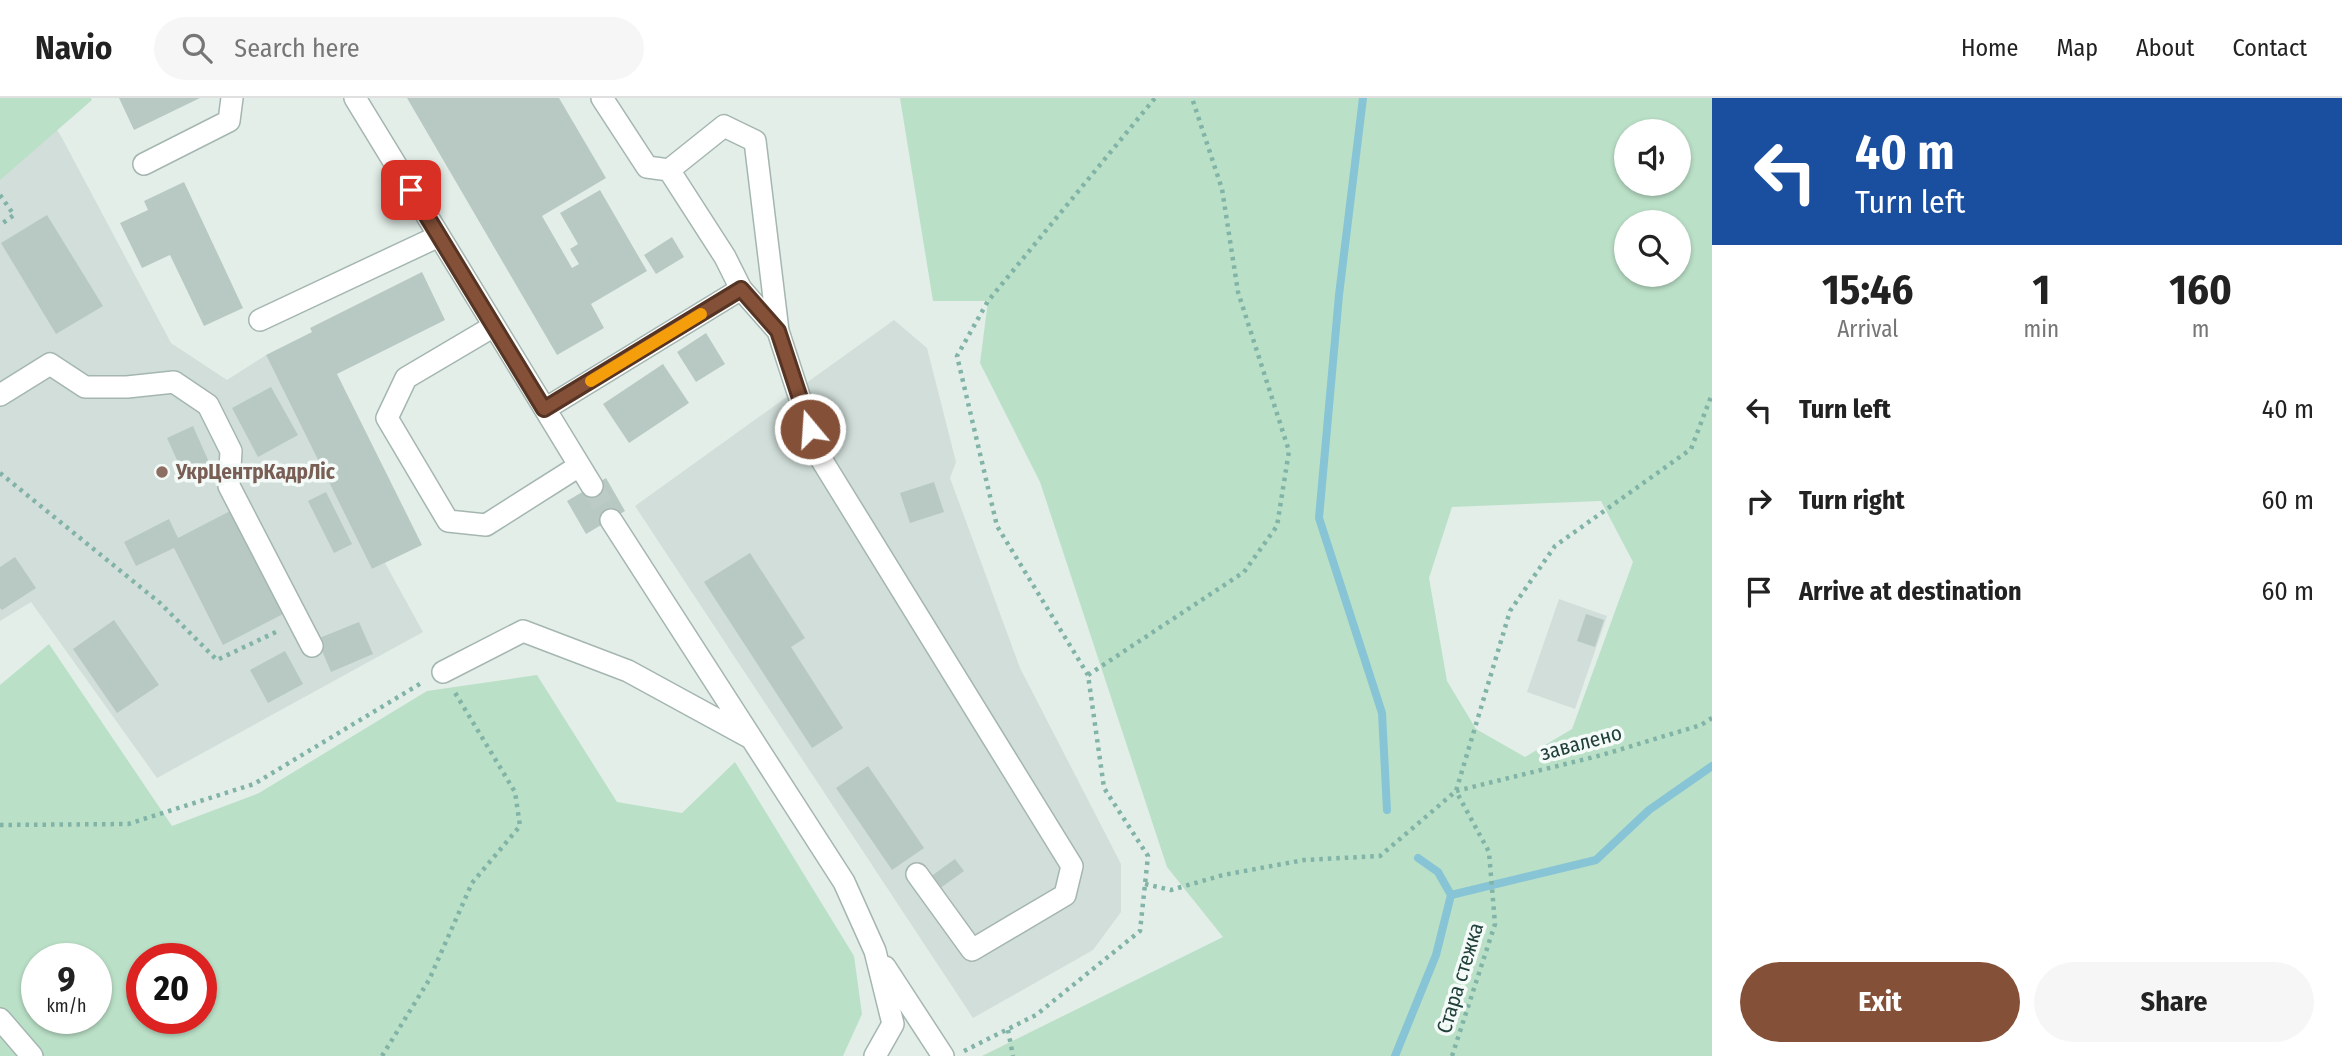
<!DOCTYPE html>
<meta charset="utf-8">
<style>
body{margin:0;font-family:"Fira Sans Condensed",sans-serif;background:#f6f6f6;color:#222;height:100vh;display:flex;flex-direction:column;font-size:26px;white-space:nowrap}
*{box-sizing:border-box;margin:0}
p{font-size:23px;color:#767676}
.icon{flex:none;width:38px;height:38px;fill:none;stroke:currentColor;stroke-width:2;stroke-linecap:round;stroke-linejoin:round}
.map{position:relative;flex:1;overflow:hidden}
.details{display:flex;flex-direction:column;background:#fff;width:630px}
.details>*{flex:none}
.hud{background:#1a4fa0;color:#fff;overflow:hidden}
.controls{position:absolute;left:1614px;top:21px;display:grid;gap:14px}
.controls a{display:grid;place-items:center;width:77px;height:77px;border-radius:50%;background:#fff;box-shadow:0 2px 5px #0004;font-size:35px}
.speed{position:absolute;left:21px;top:845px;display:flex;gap:14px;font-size:35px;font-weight:700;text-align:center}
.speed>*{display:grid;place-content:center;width:91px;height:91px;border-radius:50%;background:#fff;box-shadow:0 2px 5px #0004;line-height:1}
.speed small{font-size:18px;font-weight:400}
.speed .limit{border:10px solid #d22;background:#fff;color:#111}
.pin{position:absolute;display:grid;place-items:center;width:60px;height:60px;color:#fff;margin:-30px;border-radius:14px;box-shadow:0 4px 10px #0006}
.me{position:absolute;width:77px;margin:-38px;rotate:342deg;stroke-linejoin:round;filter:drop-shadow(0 0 5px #0008)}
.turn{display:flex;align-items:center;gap:24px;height:147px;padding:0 28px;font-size:32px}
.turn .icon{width:91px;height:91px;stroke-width:2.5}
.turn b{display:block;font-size:49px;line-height:60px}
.eta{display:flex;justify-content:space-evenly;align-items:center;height:119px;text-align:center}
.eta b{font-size:42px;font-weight:700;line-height:49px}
.primary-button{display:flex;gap:14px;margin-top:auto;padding:14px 28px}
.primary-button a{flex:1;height:80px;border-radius:42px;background:#845038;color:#fff;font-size:28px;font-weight:700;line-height:80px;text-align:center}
.primary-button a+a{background:#f6f6f6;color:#222}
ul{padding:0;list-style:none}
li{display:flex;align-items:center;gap:21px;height:91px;padding:0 28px}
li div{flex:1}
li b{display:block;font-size:26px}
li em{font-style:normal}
header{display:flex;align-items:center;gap:42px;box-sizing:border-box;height:98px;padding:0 35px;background:#fff;border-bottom:2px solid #e0e0e0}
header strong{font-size:33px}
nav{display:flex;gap:38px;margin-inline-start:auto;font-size:24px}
.search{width:490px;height:63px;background:#f6f6f6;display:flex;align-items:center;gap:18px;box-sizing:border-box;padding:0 24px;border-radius:38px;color:#767676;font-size:26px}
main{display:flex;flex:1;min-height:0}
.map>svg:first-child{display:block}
.built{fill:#d1ded9}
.green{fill:#bae0c7;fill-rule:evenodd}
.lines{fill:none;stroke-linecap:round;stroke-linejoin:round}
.stream{stroke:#87c4d6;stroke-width:8}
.building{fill:#b8c9c3}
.minor-tunnel{stroke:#bccbc6;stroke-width:21;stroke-dasharray:21 10;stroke-linecap:butt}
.minor-casing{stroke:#a5b6b1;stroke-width:24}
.path{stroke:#81b3a7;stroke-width:4.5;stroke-dasharray:3.5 5;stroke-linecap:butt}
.minor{stroke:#fff;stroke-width:21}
.route-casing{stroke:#563424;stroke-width:18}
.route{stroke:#845038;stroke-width:12}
.slow{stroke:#f59e0b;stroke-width:12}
.education-dot{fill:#8d6e63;stroke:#f4faf7;stroke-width:2.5}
.labels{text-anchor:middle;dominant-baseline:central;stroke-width:7;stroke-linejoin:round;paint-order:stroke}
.education-label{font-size:21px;font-weight:bold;fill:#785e54;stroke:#f4faf7;text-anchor:start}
.street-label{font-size:21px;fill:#21403a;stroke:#f4faf7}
</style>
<header>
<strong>Navio</strong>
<div class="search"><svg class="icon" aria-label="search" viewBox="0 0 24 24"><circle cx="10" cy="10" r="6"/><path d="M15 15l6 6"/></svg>Search here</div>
<nav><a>Home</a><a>Map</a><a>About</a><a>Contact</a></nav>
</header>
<main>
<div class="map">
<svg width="1712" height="958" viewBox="0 0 1712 958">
<rect width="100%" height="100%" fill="#e3eee9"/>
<!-- built -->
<path class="built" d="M0 0H38L62 40 171 245 227 282 266 257 372 471 385 465 423 534 157 680 31 504 0 523Z
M894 222 927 250 956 364 950 380 1020 570 1121 766V814L1093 852 973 920 635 408Z
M1559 501 1607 518 1575 611 1527 594Z"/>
<!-- green -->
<path class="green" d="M0 0H91L92 2 0 82Z
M900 0H1712V958H982L1223 839 1167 769 1040 384 980 265 988 203H933ZM1678 33V86H1626V33ZM1678 124V177H1626V124ZM1601 403 1633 464 1572 631 1525 659 1476 631 1447 583 1429 480 1452 409Z
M49 546 172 728 259 695 427 593 537 577 617 704 682 715 735 664 854 858 862 916 843 958H0V587ZM37 861H96V920H37ZM142 861H201V920H142Z"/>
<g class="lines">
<!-- stream -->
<path class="stream" d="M1363 0 1339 197 1319 420 1382 615 1387 712
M1451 797 1596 762 1649 712 1712 668
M1395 958 1436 857 1451 797 1438 774 1418 760"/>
</g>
<!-- building -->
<path class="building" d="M119 0H200L134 32Z
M407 0H559L606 80 542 118 572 170 579 166 570 151 578 146 560 115 600 92 647 173 591 206 604 230 557 257Z
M184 84 243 210 204 228 170 157 142 170 120 125 148 112 144 103Z
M47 117 103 208 56 236 1 145Z
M672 139 684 159 656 176 644 157Z
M422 174 445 222 337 276 422 447 372 471 266 257 312 234 310 230Z
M706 235 725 266 696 284 677 254Z
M663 266 689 305 629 345 603 306Z
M271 289 298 337 258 359 232 310Z
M193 328 212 371 186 382 167 340Z
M606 380 625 413 586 436 567 403Z
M934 384 944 414 910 425 900 395Z
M326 394 352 446 334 455 308 403Z
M234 411 287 514 223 547 174 450 136 468 124 444 169 421 178 440Z
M750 455 805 540 791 549 843 630 812 650 704 484Z
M15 459 36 490 2 512 0 510V469Z
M1586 516 1604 522 1595 549 1577 543Z
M114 522 159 587 117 615 73 551Z
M359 524 373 556 331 574 317 541Z
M285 553 303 586 268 605 250 572Z
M868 668 924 750 892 772 836 690Z
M955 761 964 773 939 791 930 779Z"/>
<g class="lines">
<!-- minor-tunnel -->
<path class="minor-tunnel" d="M592 388 611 422"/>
<defs>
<path id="minor" d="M355 0 592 388
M602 0 647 69 669 72 725 159 741 191
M144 66 229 23 232 0
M669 72 724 28 755 43 778 233
M260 222 439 138
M494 228 406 280 387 320 448 423 486 427 579 368
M0 297 50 266 85 289H127L174 284 208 307 231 353 229 388 312 548
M545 311 741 191 778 233 818 356 1072 768 1065 797 972 852 917 776
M611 422 844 784 875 853 893 926 875 958
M443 574 523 533 628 573 749 639
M885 869 943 958
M0 921 32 958"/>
</defs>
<!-- minor casing -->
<use href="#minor" class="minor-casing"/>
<!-- path -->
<path class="path" d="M0 97 14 117 0 127
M0 375 160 505 217 562 280 532
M1088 577 1244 474 1277 428 1289 353 1238 194 1222 91 1192 0
M0 727 128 726 254 686 423 584
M1145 786 1171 792 1223 777 1304 762 1380 758 1456 693 1510 513 1555 448 1691 351 1712 296
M1008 932 1013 958
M964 953 1036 917 1140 833 1148 758 1104 690 1088 577 997 428 957 258 988 203 1155 0
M382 958 429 882 472 785 520 728 515 694 454 593
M1452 958 1495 826 1489 754 1456 693 1602 657 1701 627 1712 620"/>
<!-- minor -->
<use href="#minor" class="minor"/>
</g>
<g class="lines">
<defs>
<path id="route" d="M411 92 544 311 741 191 778 233 810 331"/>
</defs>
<!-- route casing -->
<use href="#route" class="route-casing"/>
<!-- route -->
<use href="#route" class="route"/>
<!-- slow -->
<path class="slow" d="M591 283 701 216"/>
</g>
<!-- markers -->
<circle class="education-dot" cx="162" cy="374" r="7"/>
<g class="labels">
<!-- education labels -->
<g class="education-label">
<text x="176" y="374">УкрЦентрКадрЛіс</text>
</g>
<!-- street labels -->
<g class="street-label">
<text transform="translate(1581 645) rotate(-15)">завалено</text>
<text transform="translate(1460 880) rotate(-73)">Стара стежка</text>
</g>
</g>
</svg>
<div class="controls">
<a><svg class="icon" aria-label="sound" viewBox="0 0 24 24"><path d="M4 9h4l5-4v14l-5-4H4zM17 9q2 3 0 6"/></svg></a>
<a><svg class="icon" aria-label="search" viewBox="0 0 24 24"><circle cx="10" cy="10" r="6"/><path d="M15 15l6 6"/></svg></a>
</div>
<div class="speed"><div>9<small>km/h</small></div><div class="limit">20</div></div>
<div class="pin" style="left:411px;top:92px;background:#d93025"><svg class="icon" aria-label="arrive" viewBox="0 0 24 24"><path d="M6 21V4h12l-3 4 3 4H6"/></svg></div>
<svg class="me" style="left:810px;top:331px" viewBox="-20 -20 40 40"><circle r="17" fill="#845038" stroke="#fff" stroke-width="3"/><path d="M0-11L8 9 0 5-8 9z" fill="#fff"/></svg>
</div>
<section class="details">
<div class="hud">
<div class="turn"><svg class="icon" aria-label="left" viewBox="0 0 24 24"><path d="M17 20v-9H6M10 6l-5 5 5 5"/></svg><div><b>40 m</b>Turn left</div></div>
</div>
<div class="eta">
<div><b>15:46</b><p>Arrival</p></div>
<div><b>1</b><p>min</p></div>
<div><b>160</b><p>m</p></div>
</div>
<ul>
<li><svg class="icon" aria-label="left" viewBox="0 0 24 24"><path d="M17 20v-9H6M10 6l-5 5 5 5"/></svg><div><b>Turn left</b></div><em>40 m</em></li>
<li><svg class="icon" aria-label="right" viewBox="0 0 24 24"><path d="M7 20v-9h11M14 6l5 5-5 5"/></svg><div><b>Turn right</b></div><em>60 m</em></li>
<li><svg class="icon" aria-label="arrive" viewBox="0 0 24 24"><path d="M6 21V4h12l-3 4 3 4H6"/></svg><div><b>Arrive at destination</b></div><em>60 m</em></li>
</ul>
<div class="primary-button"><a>Exit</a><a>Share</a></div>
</section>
</main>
